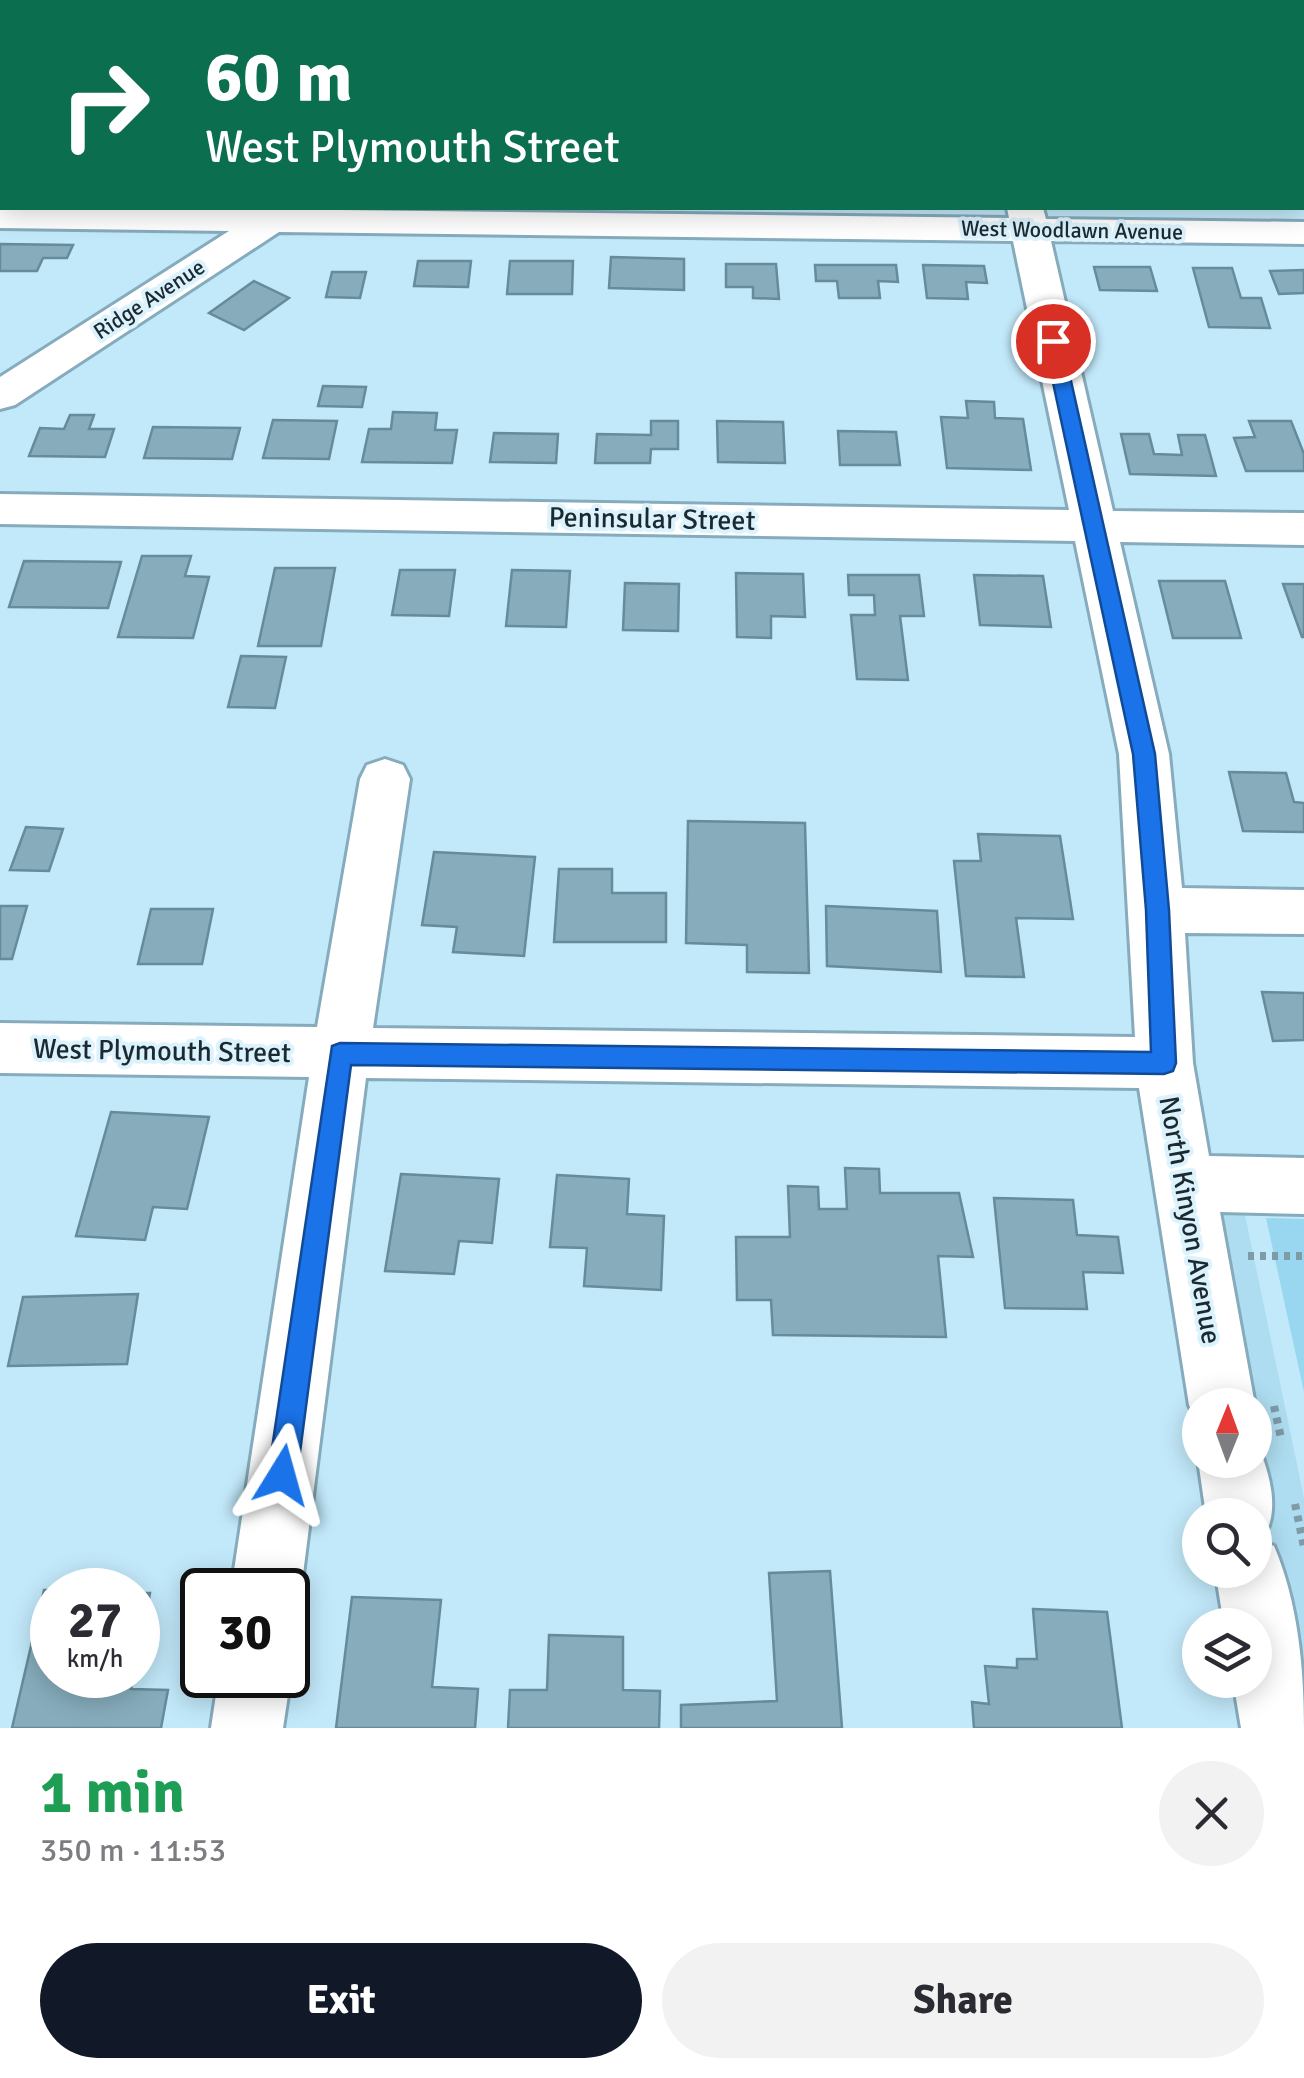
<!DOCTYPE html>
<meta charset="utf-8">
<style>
body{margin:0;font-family:Signika,sans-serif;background:#f2f2f3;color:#2b2b33;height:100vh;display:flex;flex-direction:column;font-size:38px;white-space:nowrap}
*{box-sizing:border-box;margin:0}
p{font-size:32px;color:#7c7c81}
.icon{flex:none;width:55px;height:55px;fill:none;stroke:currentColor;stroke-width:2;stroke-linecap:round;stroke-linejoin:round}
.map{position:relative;height:1728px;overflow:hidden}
.side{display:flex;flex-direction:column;background:#fff;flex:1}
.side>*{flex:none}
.guide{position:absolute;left:0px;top:0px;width:1305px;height:210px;box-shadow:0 5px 25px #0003;background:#0b6e4f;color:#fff;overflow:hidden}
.needle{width:65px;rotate:1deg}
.buttons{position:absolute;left:1182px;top:1388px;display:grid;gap:20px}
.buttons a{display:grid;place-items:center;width:90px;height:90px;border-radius:50%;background:#fff;box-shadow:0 5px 25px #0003;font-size:50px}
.speed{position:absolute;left:30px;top:1568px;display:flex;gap:20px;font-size:50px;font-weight:700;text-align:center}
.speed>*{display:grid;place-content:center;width:130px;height:130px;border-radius:50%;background:#fff;box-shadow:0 5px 25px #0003;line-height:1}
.speed small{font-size:25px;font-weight:400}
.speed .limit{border:5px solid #111;border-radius:15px;background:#fff;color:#111}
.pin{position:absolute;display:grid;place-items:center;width:85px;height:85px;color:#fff;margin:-42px;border:5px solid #fff;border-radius:50%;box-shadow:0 2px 10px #0007}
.me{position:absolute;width:110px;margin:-55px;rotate:8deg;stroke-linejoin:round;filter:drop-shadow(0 0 8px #0008)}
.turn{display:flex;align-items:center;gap:35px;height:210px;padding:0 40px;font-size:45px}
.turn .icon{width:130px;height:130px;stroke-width:2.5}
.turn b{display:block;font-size:70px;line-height:85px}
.round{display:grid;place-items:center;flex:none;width:105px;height:105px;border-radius:52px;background:#f2f2f3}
.summary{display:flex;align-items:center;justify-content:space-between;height:170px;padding:0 40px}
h1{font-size:60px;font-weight:700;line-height:75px;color:#1e9e55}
.button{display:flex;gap:20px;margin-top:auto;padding:20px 40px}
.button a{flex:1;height:115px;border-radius:60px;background:#111827;color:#fff;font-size:40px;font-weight:700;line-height:115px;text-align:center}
.button a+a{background:#f2f2f3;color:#2b2b33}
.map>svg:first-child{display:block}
.built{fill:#aeddf1}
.green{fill:#99d7f1}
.building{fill:#87adbd;stroke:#668b9a;stroke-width:2.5}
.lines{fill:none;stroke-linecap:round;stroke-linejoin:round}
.minor-casing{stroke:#86abbc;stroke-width:6}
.path{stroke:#7e9ba8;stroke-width:8;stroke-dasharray:6 6;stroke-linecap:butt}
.minor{fill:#fff;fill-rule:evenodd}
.route{fill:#1a73e8;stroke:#114b97;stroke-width:2.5}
.labels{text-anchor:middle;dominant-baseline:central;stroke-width:8;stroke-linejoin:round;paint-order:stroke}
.far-street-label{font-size:22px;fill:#1b2a30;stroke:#dcf3fe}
.street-label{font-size:28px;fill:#1b2a30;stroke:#dcf3fe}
</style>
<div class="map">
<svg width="1304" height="1728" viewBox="0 0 1304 1728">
<rect width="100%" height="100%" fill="#c2e9fa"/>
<!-- built -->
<path class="built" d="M1211 1200 1244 1210 1304 1498V1716L1255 1445V1405Z"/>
<!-- green -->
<path class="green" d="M1266 1218 1304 1219V1392Z"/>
<!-- building -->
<path class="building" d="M0 244 73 245 67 258H43L37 271H0Z
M611 257 684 259V290L609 288Z
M418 261H471L468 287 414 286Z
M510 261H573L572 294H507Z
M726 264H776L779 299 753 298V287H726Z
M815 265H896L898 282 878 281 880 298H839L837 281H816Z
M923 265 984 266 987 283 966 282 968 299 927 298Z
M1094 267H1150L1157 291 1100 290Z
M1193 268H1232L1241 298H1261L1270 328 1209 327Z
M1304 270V293L1279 294 1270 271Z
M332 272H366L360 298 326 297Z
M254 281 289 298 244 330 209 313Z
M323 386 366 387 362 407 318 406Z
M966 401 994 402 995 418 1023 419 1031 470 947 468 941 417 968 418Z
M393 412 437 413 435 430H457L452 463 362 462 369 429H391Z
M70 415H94L89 429H114L105 457 29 456 40 428 64 429Z
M273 420 337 421 329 459 263 458Z
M651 421H678V449H651L650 463H595L597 434 651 435Z
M717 421 783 422 785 463 718 462Z
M1249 421H1291L1304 454V471H1246L1234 438 1255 437Z
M153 427 240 428 232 459 144 458Z
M838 431 896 432 900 465H840Z
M494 433 558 434 556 463 490 462Z
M1121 434H1149L1154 454 1182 455 1178 435H1205L1216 476 1130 474Z
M142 556H191L185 576 209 577 193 638 118 637Z
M24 561 121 562 108 608 9 607Z
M275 568H335L321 646H258Z
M400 570H455L449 616 392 615Z
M512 570 570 571 566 627 506 626Z
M736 573 803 574 805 617 771 616V638L737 637Z
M848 575H919L924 616H900L908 680 857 679 851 615H875L874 595H849Z
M974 575 1043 576 1051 627 980 625Z
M1159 581H1225L1241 638H1173Z
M625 583 679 584 678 631 623 630Z
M1283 584H1304V637H1302Z
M241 656 286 657 275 708 228 707Z
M1229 772 1286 773 1294 802 1304 803V832L1243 831Z
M688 821 805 823 809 973 747 972V945L686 943Z
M26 827 63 829 49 871 10 870Z
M978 834 1060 836 1073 919 1016 918 1024 977 966 976 954 861H981Z
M434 852 535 857 524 956 453 952 457 927 422 925Z
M559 869H612V893H666V942H554Z
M0 906H27L12 959H0Z
M826 906 937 911 941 972 827 966Z
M151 909H213L202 964H138Z
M1262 992 1304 993V1040L1273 1041Z
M111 1112 209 1117 187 1209 153 1207 145 1240 76 1236Z
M845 1168 879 1169 880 1193H959L973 1257 938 1256 946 1337 773 1335 771 1300H737L736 1237H790L788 1186 818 1187 819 1209H847Z
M401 1174 499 1179 492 1243 459 1241 454 1274 385 1271Z
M557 1175 629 1179 627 1214 664 1216 661 1290 584 1286 587 1248 550 1247Z
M994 1198 1073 1200 1077 1235 1118 1237 1123 1273 1083 1272 1087 1309 1005 1308Z
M138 1294 127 1364 8 1366 23 1297Z
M830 1571 842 1728H681V1705L777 1701 769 1573Z
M44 1590H52V1675H134L131 1689 168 1690 161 1728H12Z
M138 1593H150L138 1657Z
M352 1597 441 1600 432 1687 478 1689 475 1728H336Z
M1033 1609 1107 1612 1122 1728H974L972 1702 989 1704 985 1666 1017 1668V1659H1037Z
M549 1635 623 1637V1690L660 1691 659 1728H508L510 1690H547Z"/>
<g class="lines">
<defs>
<path id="minor" d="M1302 5H1304V25H1302Z
M2 166V188L0 189V167Z
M0 206 1009 218 1007 208H1043L1046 219 1304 222V244L1051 241 1113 511 1304 513V545L1120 542 1169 754 1182 888 1304 890V934L1185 933 1193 1063 1209 1156 1304 1158V1214L1220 1212 1255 1405H1200V1428L1189 1405 1139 1088 366 1078 301 1590 288 1616V1590H231L309 1077 0 1073V1023L317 1027 360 779 367 765 385 759 403 765 410 779 373 1028 1135 1037 1119 754 1075 541 0 524V494L1069 510 1013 241 279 232 15 405 0 409V377L229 231 0 228Z
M1255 1438C1268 1468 1283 1512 1261 1540L1274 1546C1298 1602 1304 1668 1304 1728H1241L1233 1680H1255V1625H1224L1215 1570H1255V1515H1206L1198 1460 1200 1455V1460H1255Z
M288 1667 291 1675 283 1728H211L219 1675H288Z"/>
</defs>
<!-- minor casing -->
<use href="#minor" class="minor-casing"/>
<!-- path -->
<path class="path" d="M1248 1256H1304
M1274 1406 1281 1438
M1295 1504 1304 1547"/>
<!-- minor -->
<use href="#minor" class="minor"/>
</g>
<!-- route -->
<path class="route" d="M1053 336 1062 341 1155 754 1169 910 1176 1063 1173 1071 1164 1074 351 1065 297 1475 292 1485 282 1490 272 1485 268 1475 332 1046 340 1043 1151 1052 1146 910 1133 754 1044 341Z"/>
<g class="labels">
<!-- far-street labels -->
<g class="far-street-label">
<text transform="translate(1072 230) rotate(1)">West Woodlawn Avenue</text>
<text transform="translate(149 299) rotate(-33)">Ridge Avenue</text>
</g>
<!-- street labels -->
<g class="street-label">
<text transform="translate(652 519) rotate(1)">Peninsular Street</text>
<text transform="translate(162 1051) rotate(1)">West Plymouth Street</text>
<text transform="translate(1190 1220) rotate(80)">North Kinyon Avenue</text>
</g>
</g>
</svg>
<div class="buttons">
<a><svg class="needle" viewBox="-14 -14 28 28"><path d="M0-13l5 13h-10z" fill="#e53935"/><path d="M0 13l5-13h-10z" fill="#7c7c81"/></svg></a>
<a><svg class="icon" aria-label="search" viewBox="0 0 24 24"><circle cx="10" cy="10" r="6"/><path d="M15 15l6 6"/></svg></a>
<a><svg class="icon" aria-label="layers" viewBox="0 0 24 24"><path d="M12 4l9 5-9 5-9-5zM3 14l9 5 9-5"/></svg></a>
</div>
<div class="speed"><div>27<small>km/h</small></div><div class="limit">30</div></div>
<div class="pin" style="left:1053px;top:341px;background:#d93025"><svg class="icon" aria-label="arrive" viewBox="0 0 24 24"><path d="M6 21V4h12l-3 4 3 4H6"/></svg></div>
<svg class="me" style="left:282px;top:1475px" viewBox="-20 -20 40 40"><path d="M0-17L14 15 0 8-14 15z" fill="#1a73e8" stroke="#fff" stroke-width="4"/></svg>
<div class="guide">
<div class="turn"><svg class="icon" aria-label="right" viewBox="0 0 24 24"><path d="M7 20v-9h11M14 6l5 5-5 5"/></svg><div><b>60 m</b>West Plymouth Street</div></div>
</div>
</div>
<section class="side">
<div class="summary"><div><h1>1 min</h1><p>350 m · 11:53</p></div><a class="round"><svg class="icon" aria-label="close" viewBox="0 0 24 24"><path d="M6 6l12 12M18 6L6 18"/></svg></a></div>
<div class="button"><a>Exit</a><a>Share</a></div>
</section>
